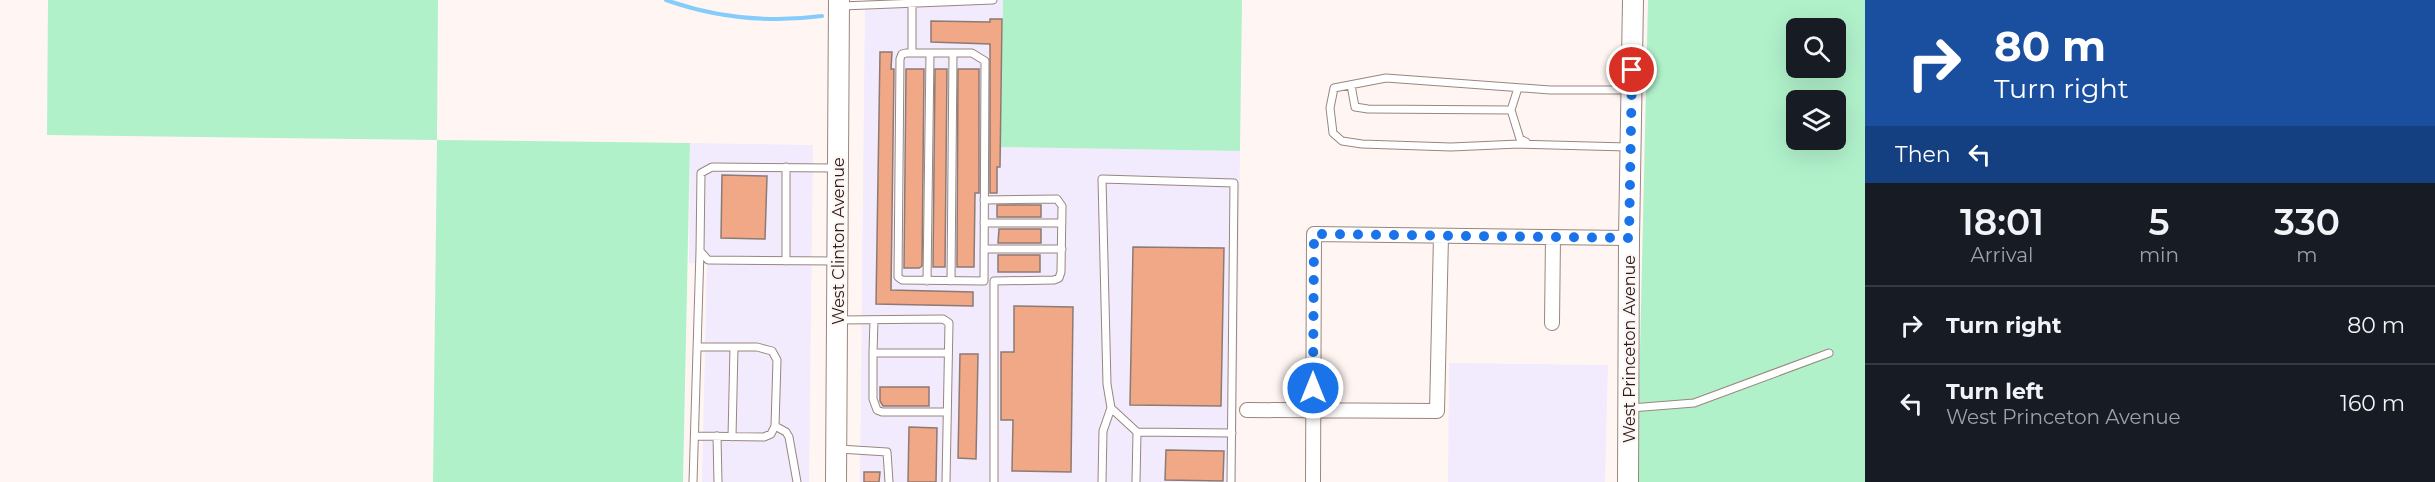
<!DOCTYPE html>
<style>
body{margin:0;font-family:Montserrat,sans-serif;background:#20242c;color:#f1f3f6;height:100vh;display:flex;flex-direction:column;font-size:22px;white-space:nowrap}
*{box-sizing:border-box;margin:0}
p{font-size:20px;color:#9ea1a6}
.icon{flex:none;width:33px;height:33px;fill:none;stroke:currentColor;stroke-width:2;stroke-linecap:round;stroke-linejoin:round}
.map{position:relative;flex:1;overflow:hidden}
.details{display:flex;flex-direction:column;background:#171b24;width:570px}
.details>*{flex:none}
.guide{background:#1a4fa0;color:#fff;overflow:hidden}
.buttons{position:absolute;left:1786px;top:18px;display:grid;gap:12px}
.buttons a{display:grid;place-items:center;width:60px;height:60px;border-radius:9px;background:#171b24;box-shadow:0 6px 24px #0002;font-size:30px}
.pin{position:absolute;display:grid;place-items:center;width:51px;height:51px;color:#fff;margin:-26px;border:3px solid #fff;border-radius:50%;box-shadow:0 2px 6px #0007}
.me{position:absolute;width:66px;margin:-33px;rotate:0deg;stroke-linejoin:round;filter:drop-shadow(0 0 4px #0008)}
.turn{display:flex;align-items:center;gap:21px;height:126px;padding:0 30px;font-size:27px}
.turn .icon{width:78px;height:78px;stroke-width:2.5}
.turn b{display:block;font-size:42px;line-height:51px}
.then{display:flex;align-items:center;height:57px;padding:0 30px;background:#0003;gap:12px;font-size:22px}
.eta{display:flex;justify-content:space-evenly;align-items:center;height:102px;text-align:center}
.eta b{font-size:36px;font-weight:600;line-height:42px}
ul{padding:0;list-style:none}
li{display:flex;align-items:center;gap:18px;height:78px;padding:0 30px;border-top:2px solid #363941}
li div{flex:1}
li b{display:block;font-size:22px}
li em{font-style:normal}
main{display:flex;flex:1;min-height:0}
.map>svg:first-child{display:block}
.commercial{fill:#f1ebfd}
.green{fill:#b0f1ca;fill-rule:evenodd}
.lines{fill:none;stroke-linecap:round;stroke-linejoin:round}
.stream{stroke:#85ccfb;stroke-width:4}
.building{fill:#f1a887;stroke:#8d7a72;stroke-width:1.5}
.lane-casing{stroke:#99867d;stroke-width:9}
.street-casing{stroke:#99867d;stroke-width:16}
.secondary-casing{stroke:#99867d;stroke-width:22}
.lane{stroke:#fff;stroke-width:7}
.street{stroke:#fff;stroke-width:14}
.secondary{stroke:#fff;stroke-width:20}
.route{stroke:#1a73e8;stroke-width:10;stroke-dasharray:0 18}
.labels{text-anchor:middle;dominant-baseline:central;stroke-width:4.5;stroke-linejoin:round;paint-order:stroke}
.street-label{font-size:16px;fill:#251d1a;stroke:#fff6f3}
</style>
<main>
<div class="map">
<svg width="1865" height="482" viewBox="0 0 1865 482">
<rect width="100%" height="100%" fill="#fff6f3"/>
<!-- commercial -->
<path class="commercial" d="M865 0H1003L1000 147 1240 151 1236 482H860Z
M690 143 813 145 809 482H702L707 264 689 263Z
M1449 363 1608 365 1605 482H1448Z"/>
<!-- green -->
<path class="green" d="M48 0H438L437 140 690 143 683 482H433L437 140 47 135Z
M1003 0H1242L1240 151 1000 147Z
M1648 0H1865V482H1637ZM1797 28H1836V68H1797ZM1797 100H1836V140H1797Z"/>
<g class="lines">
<!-- stream -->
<path class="stream" d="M666 0C717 18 769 23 822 16"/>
</g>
<!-- building -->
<path class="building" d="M990 19H1002L1000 167H997V193H990V44L931 42V21L990 22Z
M880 52H892L891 69H894L891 290 973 292V306L876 304Z
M906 69H924L922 266 919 268H904Z
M935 69H947L945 267H933Z
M958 69H979V193H975L974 267H957Z
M722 175 767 176 765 239 721 238Z
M997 205H1041V217H997Z
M999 229H1041V243H998Z
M1133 247 1224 248 1221 406 1130 405Z
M998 255H1040V272H998Z
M1014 306 1073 307 1071 472 1012 471 1013 420H1001V352H1014Z
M960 354H978L976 459 958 458Z
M880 387H929V406H883L880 401Z
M909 427 937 428 936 482H908Z
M1166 450 1224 451 1223 481 1165 480Z
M864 472H880L879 482H864Z"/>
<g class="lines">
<defs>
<path id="lane" d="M912 2V53
M842 6 993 0
M906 53H972L985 61 984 281 902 280 898 277 900 59 902 54Z
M1351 85 1355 107 1368 109 1511 110
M1518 88 1511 110 1520 139 1526 142
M1627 147 1519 144 1451 147 1362 144 1342 141 1333 133 1330 108 1334 88 1386 78 1550 90H1629
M786 167V261
M984 200 1057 199 1062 206 1061 272 1059 278 1054 280 994 281V482
M984 223H1062
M984 249H1062
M836 261 708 260 700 251 701 173 712 167 836 168
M927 281 930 53
M951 281 953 53
M840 320 943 319 949 323 946 482
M874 320 873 353H948
M873 353V399L877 410 882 412H947
M1111 408 1107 384 1102 179 1234 183 1231 482
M1631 408 1694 403 1829 353
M775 426 786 432 789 437 797 482
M1137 432 1232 433
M695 436 764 437 771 434 775 426 777 360 772 351 757 347H697
M717 436 718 482
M732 437 734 347
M839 449 887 452 889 482
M693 482 700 251
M1102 482 1103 431 1111 408 1137 432 1136 482"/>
<path id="street" d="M1552 323 1553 237
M1247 410 1437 411 1441 236
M1313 482 1314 234 1629 238"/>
<path id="secondary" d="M836 482 839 0
M1628 482 1629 238 1633 0"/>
</defs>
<!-- lane casing -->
<use href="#lane" class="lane-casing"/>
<!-- street casing -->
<use href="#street" class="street-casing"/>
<!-- secondary casing -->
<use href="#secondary" class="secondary-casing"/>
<!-- lane -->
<use href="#lane" class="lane"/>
<!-- street -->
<use href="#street" class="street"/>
<!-- secondary -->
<use href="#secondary" class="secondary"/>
</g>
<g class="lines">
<!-- route -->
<path class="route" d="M1313 388 1314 234 1629 238 1632 70"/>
</g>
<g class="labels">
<!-- street labels -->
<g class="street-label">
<text transform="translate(838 241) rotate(-90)">West Clinton Avenue</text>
<text transform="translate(1629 349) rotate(-90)">West Princeton Avenue</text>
</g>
</g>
</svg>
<div class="buttons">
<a><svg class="icon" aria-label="search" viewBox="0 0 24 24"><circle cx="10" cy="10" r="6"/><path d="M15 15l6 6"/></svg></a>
<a><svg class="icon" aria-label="layers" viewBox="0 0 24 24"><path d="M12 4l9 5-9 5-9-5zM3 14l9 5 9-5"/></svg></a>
</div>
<div class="pin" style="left:1632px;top:70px;background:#d93025"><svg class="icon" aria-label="arrive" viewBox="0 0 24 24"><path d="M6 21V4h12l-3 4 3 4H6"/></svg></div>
<svg class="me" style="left:1313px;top:388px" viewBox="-20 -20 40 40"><circle r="17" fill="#1a73e8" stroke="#fff" stroke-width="3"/><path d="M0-11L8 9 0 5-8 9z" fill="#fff"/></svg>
</div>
<section class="details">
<div class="guide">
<div class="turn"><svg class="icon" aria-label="right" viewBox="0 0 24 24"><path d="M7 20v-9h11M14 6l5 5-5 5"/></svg><div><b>80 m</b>Turn right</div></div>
<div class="then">Then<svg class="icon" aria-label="left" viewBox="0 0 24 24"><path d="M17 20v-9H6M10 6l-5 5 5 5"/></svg></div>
</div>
<div class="eta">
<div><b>18:01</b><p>Arrival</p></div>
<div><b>5</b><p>min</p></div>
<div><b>330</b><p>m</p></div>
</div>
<ul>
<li><svg class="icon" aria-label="right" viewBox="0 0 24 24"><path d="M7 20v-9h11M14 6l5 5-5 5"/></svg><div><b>Turn right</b></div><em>80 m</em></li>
<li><svg class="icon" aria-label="left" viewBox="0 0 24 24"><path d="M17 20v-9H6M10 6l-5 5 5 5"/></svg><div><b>Turn left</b><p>West Princeton Avenue</p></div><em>160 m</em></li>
</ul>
</section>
</main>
